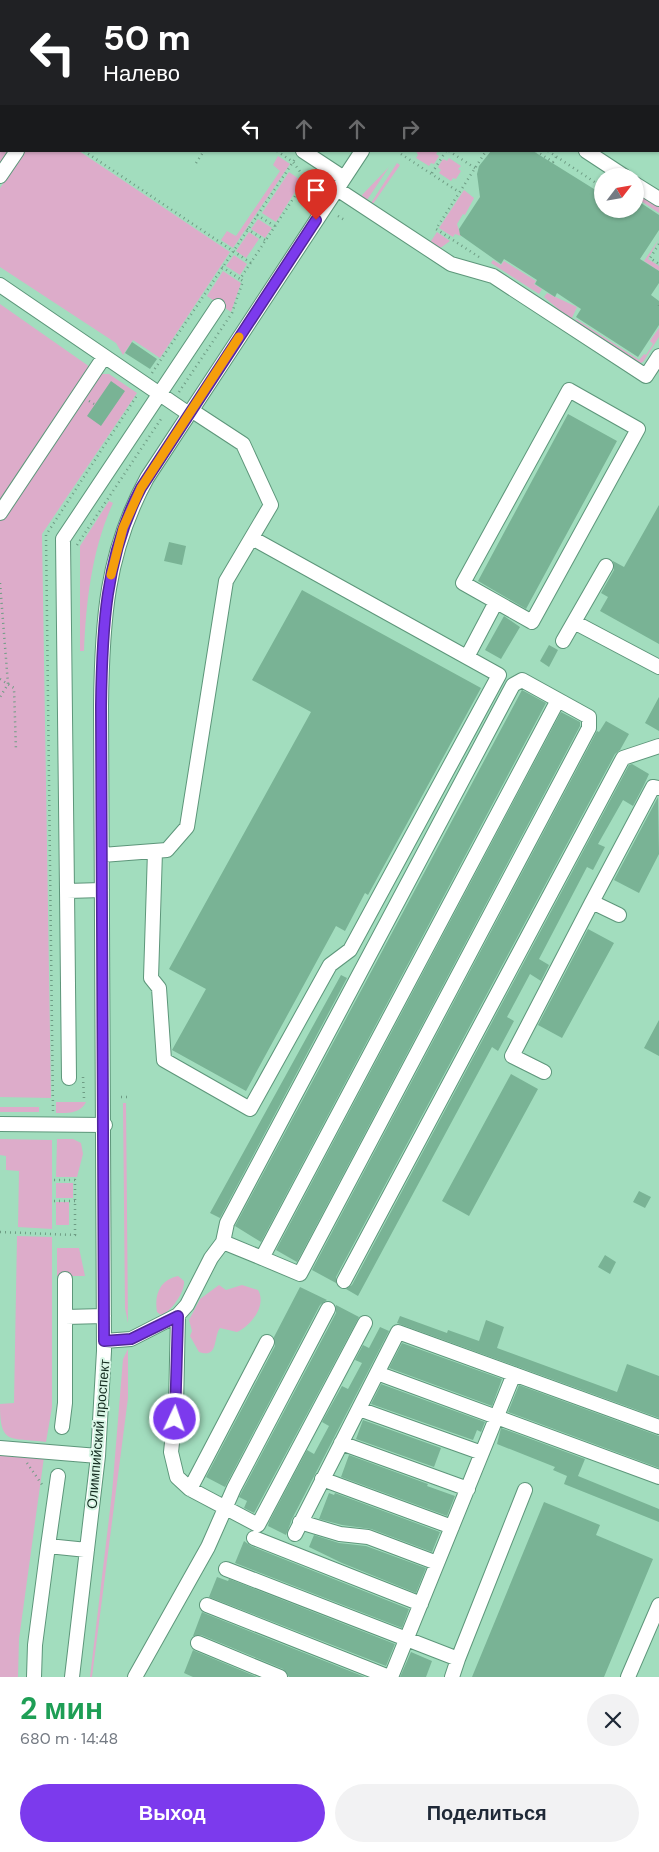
<!DOCTYPE html>
<html lang="ru">
<meta charset="utf-8">
<style>
body{margin:0;font-family:"DM Sans",sans-serif;background:#f2f2f3;color:#1f2937;height:100vh;display:flex;flex-direction:column;font-size:19px;white-space:nowrap}
*{box-sizing:border-box;margin:0}
p{font-size:16px;color:#747a83}
.icon{flex:none;width:28px;height:28px;fill:none;stroke:currentColor;stroke-width:2;stroke-linecap:round;stroke-linejoin:round}
.map{position:relative;height:1677px;overflow:hidden}
.side{display:flex;flex-direction:column;background:#fff;flex:1}
.side>*{flex:none}
.top-card{position:absolute;left:0px;top:0px;width:660px;height:152px;box-shadow:0 1px 4px #0004;background:#202124;color:#fff;overflow:hidden}
.needle{width:32px;rotate:59deg}
.controls{position:absolute;left:594px;top:168px;display:grid;gap:10px}
.controls a{display:grid;place-items:center;width:50px;height:50px;border-radius:50%;background:#fff;box-shadow:0 1px 4px #0004;font-size:25px}
.pin{position:absolute;display:grid;place-items:center;width:42px;height:42px;color:#fff;margin:-51px -21px;border-radius:50% 50% 50% 0;rotate:-45deg;box-shadow:0 0 5px #0007}
.pin .icon{rotate:45deg}
.me{position:absolute;width:55px;margin:-28px;rotate:3deg;stroke-linejoin:round;filter:drop-shadow(0 0 4px #0008)}
.turn{display:flex;align-items:center;gap:18px;height:105px;padding:0 20px;font-size:22px}
.turn .icon{width:65px;height:65px;stroke-width:2.5}
.turn b{display:block;font-size:35px;line-height:42px}
.lanes{display:flex;align-items:center;height:48px;padding:0 20px;background:#0003;justify-content:center;gap:25px;direction:ltr}
.lanes .off{opacity:.35}
.round{display:grid;place-items:center;flex:none;width:52px;height:52px;border-radius:26px;background:#f2f2f3}
.overview{display:flex;align-items:center;justify-content:space-between;height:85px;padding:0 20px}
h1{font-size:30px;font-weight:700;line-height:38px;color:#1e9e55}
.cta{display:flex;gap:10px;margin-top:auto;padding:10px 20px}
.cta a{flex:1;height:58px;border-radius:30px;background:#7c3aed;color:#fff;font-size:20px;font-weight:700;line-height:58px;text-align:center}
.cta a+a{background:#f2f2f3;color:#1f2937}
.map>svg:first-child{display:block}
.green{fill:#ddacca}
.building{fill:#79b395}
.lines{fill:none;stroke-linecap:round;stroke-linejoin:round}
.minor-casing{stroke:#5d967a;stroke-width:16}
.path{stroke:#6e9c84;stroke-width:2.5;stroke-dasharray:1 4;stroke-linecap:butt}
.minor{stroke:#fff;stroke-width:14}
.route-casing{stroke:#51269a;stroke-width:12}
.route{stroke:#7c3aed;stroke-width:9}
.slow{stroke:#f59e0b;stroke-width:9}
.labels{text-anchor:middle;dominant-baseline:central;stroke-width:4;stroke-linejoin:round;paint-order:stroke}
.street-label{font-size:14px;fill:#142c20;stroke:#d9f6e6}
</style>
<div class="map">
<svg width="659" height="1677" viewBox="0 0 659 1677">
<rect width="100%" height="100%" fill="#a2ddbe"/>
<!-- green -->
<path class="green" d="M0 101 1 151H8L0 163Z
M25 151H79L230 252 160 358 133 340 123 355 116 343 0 267V188Z
M416 151H438L436 154 439 156 434 164 431 163 429 166 416 158 418 155Z
M278 156 290 164 233 248 221 240 227 231 236 236 280 171 273 165Z
M449 158 461 166 458 169 461 171 456 179 453 178 451 181 439 173 441 170 438 167 443 159 447 161Z
M397 163 400 165 373 204 369 206Z
M389 167 365 203 362 195Z
M289 172 302 181 276 222 262 213Z
M464 190 474 198 465 215 463 214 457 224 461 236 455 234 453 237 439 228Z
M635 191 659 207V213L635 197Z
M258 219 272 228 265 238 251 229Z
M249 232 259 239 246 258 236 251Z
M437 232 450 241 439 249 429 244Z
M659 239 648 259 659 266V271L644 261Z
M234 255 247 264 240 275 226 266Z
M493 260 501 265 504 261 536 281 534 284 542 289 539 294 491 263Z
M223 271 241 283 231 312 207 296Z
M547 293 577 307 571 320 544 297Z
M0 304 100 374H109L137 393 42 534 51 1098 0 1097Z
M576 319 639 360 644 354 646 355 653 344 650 341 659 328V337L643 362 638 364 574 322Z
M109 501 113 503C92 549 86 601 84 651H80V546Z
M56 1102H86C80 1114 68 1113 56 1113Z
M123 1103H126L128 1323 125 1308Z
M0 1107H39V1112H0Z
M0 1139 52 1140V1229L18 1227 19 1171 6 1170V1156L0 1155Z
M57 1139H73L81 1143 83 1154 77 1177H56Z
M56 1183H73V1198H56Z
M56 1202H69V1225H56Z
M17 1236 52 1237V1407L46 1442C10 1437 0 1446 0 1404L14 1403Z
M57 1248H79L85 1276H57Z
M178 1276 184 1281C185 1292 171 1312 161 1315L157 1312C154 1294 160 1280 178 1276Z
M219 1285 226 1290 242 1285 258 1290C267 1305 251 1326 237 1332L220 1328C213 1337 219 1359 199 1352L190 1336 192 1331 189 1320 200 1299Z
M128 1349V1398L92 1677H90L112 1493 123 1359Z
M0 1454 44 1457 19 1639 18 1677H0Z"/>
<!-- building -->
<path class="building" d="M491 151H533L602 194V209H635V199L659 215V230L640 259 659 271V283L651 295 659 301V325L638 357 576 317 581 309 557 293 555 297 535 284 537 280 504 259 501 264 460 235 459 229 480 197 477 174 479 166Z
M132 342 157 359 150 369 125 353Z
M111 381 125 391 101 426 87 416Z
M568 414 617 441 526 609 478 581Z
M659 505V644L600 611 608 597 601 593 614 570 613 561 624 567Z
M169 542 186 546 182 565 164 561Z
M302 590 481 688 368 895 365 893 345 931 336 926 246 1091 172 1050 206 989 169 969 311 712 252 680Z
M504 616 520 627 501 659 485 650Z
M549 645 558 650 549 667 540 661Z
M522 690 546 703 261 1242 235 1226Z
M659 697V731L645 723Z
M561 712 580 722V726L297 1262 276 1250Z
M606 721 629 734 620 750 615 754 336 1277V1283L312 1270 597 731 599 732Z
M632 764 649 774 643 787 633 806 623 800 598 844 605 847 593 870 587 867 539 959 549 965 541 981 530 974 507 1017 514 1021 498 1051 492 1047 358 1296 346 1289 352 1285 629 765Z
M658 797 659 854 639 893 614 880Z
M588 929 614 943 562 1038 538 1025Z
M341 975 347 978 220 1218 210 1213Z
M659 1020V1056L644 1048Z
M511 1074 538 1089 469 1216 442 1201Z
M639 1191 651 1197 645 1208 633 1202Z
M605 1255 616 1262 610 1274 598 1267Z
M300 1287 327 1300 320 1305 225 1487 206 1477 275 1346 274 1337Z
M336 1305 359 1317 254 1513 244 1508 247 1501 239 1497 336 1313Z
M400 1316 447 1333 448 1330 479 1341 486 1320 504 1327 497 1348 617 1392 627 1364 659 1376V1418L397 1323Z
M380 1327 389 1331 292 1519 286 1535 268 1526 269 1522 307 1450 314 1454 329 1426 322 1422 342 1386 348 1389 362 1363 355 1360 363 1345 369 1348Z
M402 1343 502 1379 492 1406 389 1368Z
M381 1384 485 1422 481 1432 477 1430 473 1440 371 1404Z
M519 1385 659 1436V1468L508 1412Z
M363 1420 441 1448 434 1467 356 1439Z
M501 1428 585 1459 578 1476 659 1509V1522L564 1484 567 1476 553 1470 555 1467 497 1444Z
M349 1455 428 1484 427 1486 455 1496 447 1516 341 1477Z
M329 1493 334 1495 335 1493 440 1532 432 1552 371 1529 342 1525 319 1519Z
M544 1502 600 1525 596 1535 653 1559 604 1677H472Z
M314 1535 339 1543 366 1546 426 1568 416 1593 342 1563 309 1547Z
M244 1541 251 1546 409 1609 402 1628 235 1563Z
M217 1577 228 1581 229 1579 395 1644 386 1666 209 1597Z
M202 1612 204 1613 365 1677H289L283 1669 201 1635 193 1636Z
M193 1650 195 1651 257 1677H193L184 1673Z
M411 1652 432 1661 426 1677H400Z"/>
<g class="lines">
<defs>
<path id="minor" d="M99 0 100 1
M559 0 561 1
M119 1 120 0
M291 1V0
M420 1 421 0
M460 1 461 0
M522 1V0
M303 151 344 178
M586 151 624 176
M0 176 17 151
M635 184 659 199
M337 189 451 264 493 276 646 376 659 356
M0 285 189 414
M569 390 638 429 532 622 463 583Z
M0 513 104 357
M574 622 659 667
M563 641 606 566
M467 657 496 602
M155 851 151 978 159 988 164 1060 250 1109 330 965 350 950 499 675 252 538
M102 855 167 850 187 827 226 581 271 505 243 444 191 410
M67 891 63 539 218 306
M619 915 592 902 653 787 659 788
M544 1072 512 1056 592 902
M69 1078 67 891 102 890
M0 1124 105 1125
M223 1242 262 1258 558 700
M344 1281 623 758 659 746
M65 1317 104 1316
M104 1341 131 1339 178 1315
M267 1342 190 1489 258 1525 365 1323
M377 1373 659 1477
M359 1409 482 1453
M62 1427 65 1403V1279
M341 1443 468 1489
M0 1448 98 1456
M322 1479 452 1527
M190 1489 177 1477 171 1452 176 1406 178 1315 187 1305 211 1258 223 1242 227 1223 513 685 522 680 589 717V728L300 1274 262 1258
M300 1522 340 1534 368 1537 437 1563
M295 1534 398 1332 659 1427
M254 1538 421 1604
M48 1546 58 1476
M226 1569 458 1659 452 1677
M207 1605 389 1677
M198 1643 280 1677
M458 1659 525 1490
M34 1677 35 1645 48 1546 87 1550
M72 1677 98 1456 104 1351 101 706C102 622 106 553 147 478L362 151
M135 1677 208 1547 234 1488 328 1309
M391 1677 514 1374
M628 1677 659 1605"/>
</defs>
<!-- minor casing -->
<use href="#minor" class="minor-casing"/>
<!-- path -->
<path class="path" d="M399 1 400 0
M84 151 251 263
M277 151 293 162 306 180 299 190 311 198
M449 151 475 168
M536 151 553 162 556 157
M548 151 602 187
M401 154 459 192
M196 163 204 151
M432 173 446 151
M257 215 275 226
M338 216 346 221
M247 229 265 240
M659 244 650 258 659 264
M479 257 436 229 486 151
M222 267 240 279 299 190
M659 305V306
M152 373 295 159
M179 392 232 313 243 281 240 279
M89 401 94 404
M77 545 161 419
M0 583 8 684 0 697
M0 679 14 688 16 751
M83 1077 84 1098
M121 1097H129
M53 1111 46 535 138 394
M54 1201H75
M0 1232 75 1235V1180H54
M27 1463 43 1486"/>
<!-- minor -->
<use href="#minor" class="minor"/>
</g>
<g class="lines">
<defs>
<path id="route" d="M175 1419 178 1316 131 1339 104 1341 101 706C102 631 105 556 141 488L316 220"/>
</defs>
<!-- route casing -->
<use href="#route" class="route-casing"/>
<!-- route -->
<use href="#route" class="route"/>
<!-- slow -->
<path class="slow" d="M111 575 123 528 141 488 239 337"/>
</g>
<g class="labels">
<!-- street labels -->
<g class="street-label">
<text transform="translate(98 1434) rotate(-85)">Олимпийский проспект</text>
</g>
</g>
</svg>
<div class="controls">
<a><svg class="needle" viewBox="-14 -14 28 28"><path d="M0-13l5 13h-10z" fill="#e53935"/><path d="M0 13l5-13h-10z" fill="#747a83"/></svg></a>
</div>
<div class="pin" style="left:316px;top:220px;background:#d93025"><svg class="icon" aria-label="arrive" viewBox="0 0 24 24"><path d="M6 21V4h12l-3 4 3 4H6"/></svg></div>
<svg class="me" style="left:175px;top:1419px" viewBox="-20 -20 40 40"><circle r="17" fill="#7c3aed" stroke="#fff" stroke-width="3"/><path d="M0-11L8 9 0 5-8 9z" fill="#fff"/></svg>
<div class="top-card">
<div class="turn"><svg class="icon" aria-label="left" viewBox="0 0 24 24"><path d="M17 20v-9H6M10 6l-5 5 5 5"/></svg><div><b>50 m</b>Налево</div></div>
<div class="lanes"><svg class="icon" aria-label="left" viewBox="0 0 24 24"><path d="M17 20v-9H6M10 6l-5 5 5 5"/></svg><svg class="icon off" aria-label="ahead" viewBox="0 0 24 24"><path d="M12 20V5M6 11l6-6 6 6"/></svg><svg class="icon off" aria-label="ahead" viewBox="0 0 24 24"><path d="M12 20V5M6 11l6-6 6 6"/></svg><svg class="icon off" aria-label="right" viewBox="0 0 24 24"><path d="M7 20v-9h11M14 6l5 5-5 5"/></svg></div>
</div>
</div>
<section class="side">
<div class="overview"><div><h1>2 мин</h1><p>680 m · 14:48</p></div><a class="round"><svg class="icon" aria-label="close" viewBox="0 0 24 24"><path d="M6 6l12 12M18 6L6 18"/></svg></a></div>
<div class="cta"><a>Выход</a><a>Поделиться</a></div>
</section>
